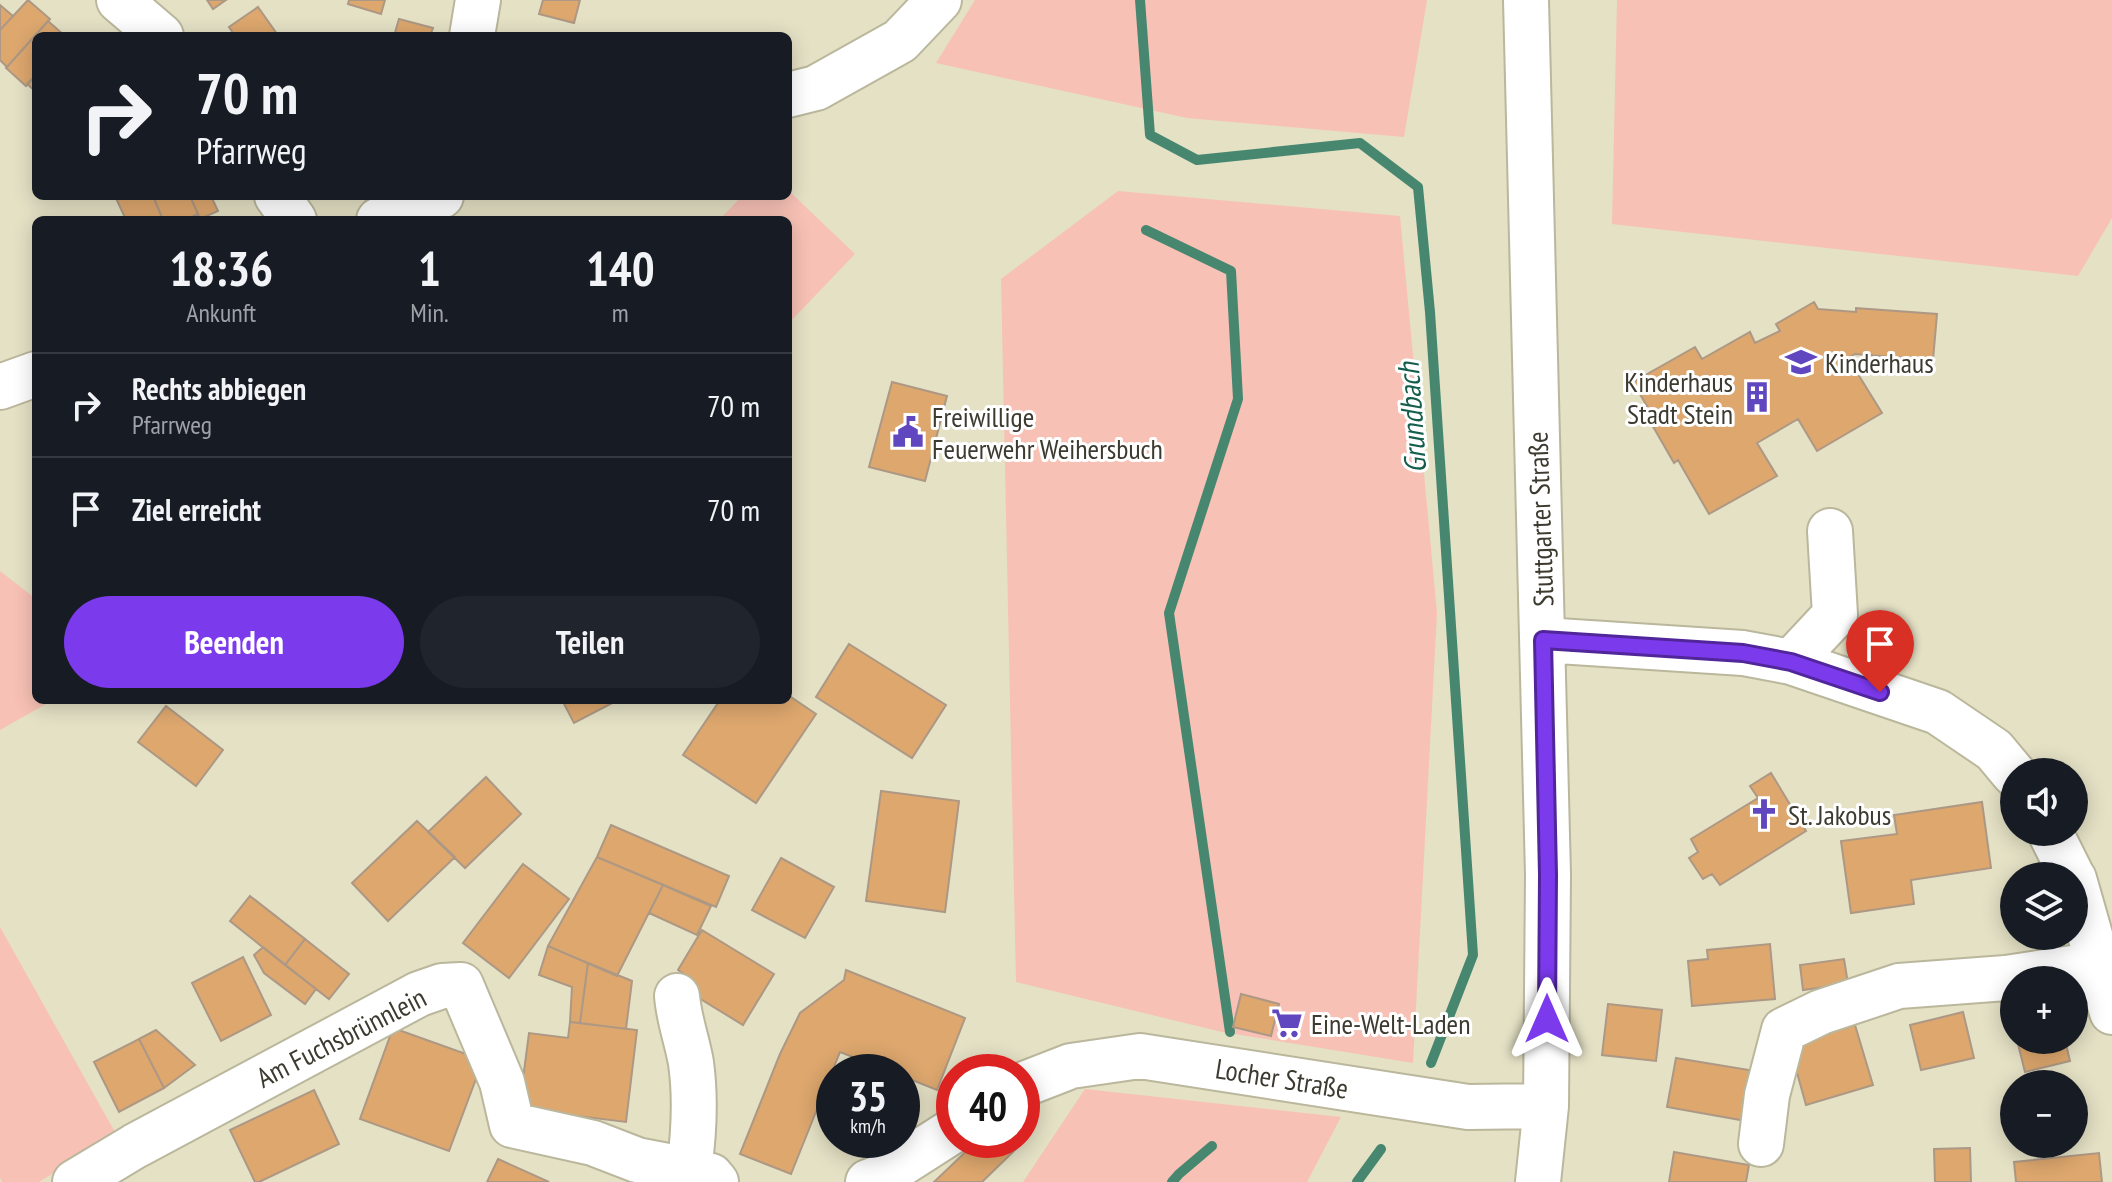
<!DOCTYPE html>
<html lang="de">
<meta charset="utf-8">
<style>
body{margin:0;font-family:"PT Sans Narrow",sans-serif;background:#20242c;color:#f1f3f6;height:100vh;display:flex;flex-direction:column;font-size:30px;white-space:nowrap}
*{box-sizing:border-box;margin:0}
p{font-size:26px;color:#9ea1a6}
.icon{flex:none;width:44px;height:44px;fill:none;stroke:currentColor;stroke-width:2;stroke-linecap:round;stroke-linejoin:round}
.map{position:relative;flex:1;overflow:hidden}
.drawer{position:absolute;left:32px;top:216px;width:760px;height:488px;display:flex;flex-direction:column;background:#171b24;border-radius:12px;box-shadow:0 4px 20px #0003}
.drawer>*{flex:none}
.top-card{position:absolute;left:32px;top:32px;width:760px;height:168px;border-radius:12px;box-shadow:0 4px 20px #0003;background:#171b24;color:#f1f3f6;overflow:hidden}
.controls{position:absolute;left:2000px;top:758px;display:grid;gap:16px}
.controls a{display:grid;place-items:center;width:88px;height:88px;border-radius:50%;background:#171b24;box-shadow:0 4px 20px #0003;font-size:40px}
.speed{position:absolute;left:816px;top:1054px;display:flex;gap:16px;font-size:40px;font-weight:700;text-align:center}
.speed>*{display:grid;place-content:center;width:104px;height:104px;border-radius:50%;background:#171b24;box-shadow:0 4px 20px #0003;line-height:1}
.speed small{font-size:20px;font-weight:400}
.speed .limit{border:12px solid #d22;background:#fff;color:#111}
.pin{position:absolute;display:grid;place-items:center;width:68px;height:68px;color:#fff;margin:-82px -34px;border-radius:50% 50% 50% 0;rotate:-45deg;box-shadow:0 0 8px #0007}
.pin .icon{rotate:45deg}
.me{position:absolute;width:88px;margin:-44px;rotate:0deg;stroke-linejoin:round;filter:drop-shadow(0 0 6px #0008)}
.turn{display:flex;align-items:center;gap:28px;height:168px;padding:0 32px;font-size:36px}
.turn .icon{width:104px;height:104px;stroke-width:2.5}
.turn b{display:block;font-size:56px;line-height:68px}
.eta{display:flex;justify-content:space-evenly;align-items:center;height:136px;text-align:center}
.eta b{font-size:48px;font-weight:700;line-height:56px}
.action{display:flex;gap:16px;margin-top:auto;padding:16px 32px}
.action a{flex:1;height:92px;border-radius:48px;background:#7c3aed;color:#fff;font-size:32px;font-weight:700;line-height:92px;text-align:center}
.action a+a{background:#20242c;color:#f1f3f6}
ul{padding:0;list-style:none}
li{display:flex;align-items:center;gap:24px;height:104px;padding:0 32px;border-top:2px solid #363941}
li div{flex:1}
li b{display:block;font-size:30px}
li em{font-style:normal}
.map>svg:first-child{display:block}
.green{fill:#f8c1b5}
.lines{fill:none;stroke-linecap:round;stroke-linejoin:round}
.stream{stroke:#478770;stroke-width:10}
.building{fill:#dda76e;stroke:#ac9884;stroke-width:2}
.minor-casing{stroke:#bab79c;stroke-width:48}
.minor{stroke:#fff;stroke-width:44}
.route-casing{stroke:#51269a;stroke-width:20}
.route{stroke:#7c3aed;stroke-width:14}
.labels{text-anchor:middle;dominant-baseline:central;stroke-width:6;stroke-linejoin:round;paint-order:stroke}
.poi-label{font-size:28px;fill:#3d3b30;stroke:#fff;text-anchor:start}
.street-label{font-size:28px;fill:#3d3b30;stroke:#fff}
.water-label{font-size:30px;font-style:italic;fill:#145e4b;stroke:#fff}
</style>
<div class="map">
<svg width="2112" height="1182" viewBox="0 0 2112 1182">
<rect width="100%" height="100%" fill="#e4e1c5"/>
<!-- green -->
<path class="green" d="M975 0H1427L1404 137 1187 118 936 63Z
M1617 0H2112V218L2078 276 1612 224Z
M788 190 855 254 788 324V220H719L742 196H788Z
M1118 191 1400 216 1437 613 1413 1063 1222 1032 1016 982 1001 279Z
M0 571 36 599V700H53L0 730Z
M0 927 116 1134 39 1182H2L0 1178Z
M1085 1089 1341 1117 1307 1182H1023Z"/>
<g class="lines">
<!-- stream -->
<path class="stream" d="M1140 0 1150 135 1197 160 1360 143 1418 187 1430 312 1473 955 1431 1063
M1146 230 1231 271 1238 399 1169 613 1230 1032
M1172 1182 1179 1174 1212 1146
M1357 1182 1381 1149"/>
</g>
<!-- building -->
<path class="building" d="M28 0 50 19 7 67 0 60V30Z
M207 0H226L213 9Z
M349 0H385L381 14 348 4Z
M543 0H580L574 23 539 14Z
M0 5 13 16 0 30Z
M258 7 277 34 275 36H235L229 27Z
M399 19 433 28 430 36H394Z
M48 21 65 36H36V75L26 86 6 68Z
M36 75V92L27 84Z
M115 196H153L163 220H126Z
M153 196H190L198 214 185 220H163Z
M190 196H211L218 211 200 219Z
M1814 302 1818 309 1856 312V308L1937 314 1933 360 1855 354 1848 358 1882 413 1817 451 1798 419 1757 443 1777 476 1709 514 1678 460 1674 463 1651 423 1655 420 1633 382 1695 347 1702 359 1750 332 1755 343 1780 331 1776 324Z
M892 382 947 396 925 481 869 467Z
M849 644 946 705 912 758 816 697Z
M788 695 816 714 756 803 683 755 720 700H788Z
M562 700H618L574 723Z
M166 706 223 750 196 786 138 742Z
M1771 773 1806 831 1720 885 1712 874 1703 879 1689 858 1698 852 1691 839 1758 798 1750 786Z
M486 777 521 814 465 868 428 832Z
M881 791 959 801 945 912 866 901Z
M1982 802 1991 868 1911 880 1914 904 1851 913 1841 841 1897 834 1894 815Z
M417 821 455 857 388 921 352 883Z
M611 825 729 876 716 907 597 857Z
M597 857 663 885 617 976 548 946Z
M781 858 834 887 805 938 752 910Z
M523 864 569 899 509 978 463 943Z
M663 885 711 906 697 935 649 913Z
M250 896 305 939 285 965 230 921Z
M702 930 774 974 743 1025 684 989 690 978 678 970Z
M305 939 349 974 329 999 285 965Z
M1770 944 1775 999 1692 1006 1688 961 1708 959 1707 950Z
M548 946 588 963 580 1023 570 1022 572 987 539 975Z
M263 947 316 989 305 1004 264 973 254 955Z
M243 957 271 1015 221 1041 192 983Z
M1844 959 1848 984 1803 990 1800 965Z
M588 963 632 981 626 1029 580 1023Z
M846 970 965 1018 937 1090 902 1076V1072H892L840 1052 791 1174 740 1154 780 1054 800 1013 844 980Z
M1241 994 1279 1004 1271 1036 1233 1027Z
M1608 1004 1662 1010 1656 1061 1602 1055Z
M1963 1012 1974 1058 1921 1070 1910 1025Z
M570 1022 637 1030 626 1122 519 1109 529 1033 568 1038Z
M1855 1025 1873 1085 1806 1105 1789 1044Z
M393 1028 483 1060 449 1151 360 1119Z
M156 1030 195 1065 164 1088 139 1039Z
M139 1039 164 1088 119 1112 94 1062Z
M2017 1040H2065L2070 1061 2025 1072Z
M1676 1058 1755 1071 1746 1121 1667 1107Z
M314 1090 339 1144 259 1182H255L230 1130Z
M978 1140H1007L1016 1149 982 1182H934Z
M1970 1148 1971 1182H1935L1934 1149Z
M1674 1152 1749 1165 1746 1182H1669Z
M2099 1153 2102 1182H2016L2014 1162Z
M498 1159 549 1182H487Z"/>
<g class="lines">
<defs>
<path id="minor" d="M119 0 161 36
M1526 0 1548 875 1546 1106 1538 1182
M472 36 478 0
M788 95 816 88 900 41 939 0
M277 196 294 220
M379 220 441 196
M0 387 36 374
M1543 640 1743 653 1791 662 1938 712 1994 750 2014 774
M1791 662 1835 615 1830 531
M2050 832 2072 876
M2074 879 2112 1012
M677 996C679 1020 687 1040 691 1063 696 1099 694 1134 689 1170
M1022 1085 1071 1066 1140 1056 1468 1107 1546 1106
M1761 1144 1767 1095 1784 1030 1821 1012 1899 986 2006 978 2099 964
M75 1182 135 1146 419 994 442 986 461 985 502 1082 512 1125 593 1143 637 1160 689 1170 711 1176 716 1182
M868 1182 879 1178 954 1130"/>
</defs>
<!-- minor casing -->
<use href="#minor" class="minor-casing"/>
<!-- minor -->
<use href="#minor" class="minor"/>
</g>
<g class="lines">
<defs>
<path id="route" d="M1547 1019 1548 875 1543 640 1743 653 1791 662 1880 692"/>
</defs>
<!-- route casing -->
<use href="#route" class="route-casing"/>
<!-- route -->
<use href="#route" class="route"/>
</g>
<!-- icons -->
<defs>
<symbol id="school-bare" viewBox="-9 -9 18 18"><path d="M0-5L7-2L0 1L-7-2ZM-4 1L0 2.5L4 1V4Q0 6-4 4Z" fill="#6046bf" stroke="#fff" stroke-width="2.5" paint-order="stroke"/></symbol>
<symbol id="building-bare" viewBox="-9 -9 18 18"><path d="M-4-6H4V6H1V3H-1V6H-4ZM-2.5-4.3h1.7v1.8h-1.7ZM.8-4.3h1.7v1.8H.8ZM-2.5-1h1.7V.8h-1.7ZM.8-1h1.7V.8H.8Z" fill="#6046bf" stroke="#fff" stroke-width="2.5" paint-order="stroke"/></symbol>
<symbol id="civic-bare" viewBox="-9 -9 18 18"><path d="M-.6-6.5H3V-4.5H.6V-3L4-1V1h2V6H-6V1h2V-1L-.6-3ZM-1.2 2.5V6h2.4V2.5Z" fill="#6046bf" stroke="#fff" stroke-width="2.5" paint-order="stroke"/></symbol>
<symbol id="church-bare" viewBox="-9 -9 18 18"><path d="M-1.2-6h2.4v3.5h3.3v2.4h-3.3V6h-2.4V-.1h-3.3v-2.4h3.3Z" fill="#6046bf" stroke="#fff" stroke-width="2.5" paint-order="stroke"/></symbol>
<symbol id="supermarket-bare" viewBox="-9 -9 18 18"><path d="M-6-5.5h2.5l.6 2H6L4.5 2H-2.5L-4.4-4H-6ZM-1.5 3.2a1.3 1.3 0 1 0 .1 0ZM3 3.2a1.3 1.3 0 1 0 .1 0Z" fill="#6046bf" stroke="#fff" stroke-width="2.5" paint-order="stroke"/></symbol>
</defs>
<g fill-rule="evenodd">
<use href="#school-bare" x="1779" y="340" width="44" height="44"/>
<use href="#building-bare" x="1735" y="375" width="44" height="44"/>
<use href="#civic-bare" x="886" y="410" width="44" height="44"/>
<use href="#church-bare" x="1742" y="792" width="44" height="44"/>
<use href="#supermarket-bare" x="1265" y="1001" width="44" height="44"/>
</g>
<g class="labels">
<!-- poi labels -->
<g class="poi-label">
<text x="1825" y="362">Kinderhaus</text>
<text x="1733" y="381" text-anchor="end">Kinderhaus<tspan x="1733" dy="32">Stadt Stein</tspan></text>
<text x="932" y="416">Freiwillige<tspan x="932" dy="32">Feuerwehr Weihersbuch</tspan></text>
<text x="1788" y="814">St. Jakobus</text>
<text x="1311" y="1023">Eine-Welt-Laden</text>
</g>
<!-- street labels -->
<g class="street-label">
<text transform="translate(1540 519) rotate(-92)">Stuttgarter Straße</text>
<text transform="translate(341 1037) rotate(-27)">Am Fuchsbrünnlein</text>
<text transform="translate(1282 1078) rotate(9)">Locher Straße</text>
</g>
<!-- water labels -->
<g class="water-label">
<text transform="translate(1411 418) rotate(-94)">Grundbach</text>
</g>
</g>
</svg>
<div class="controls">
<a><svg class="icon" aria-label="sound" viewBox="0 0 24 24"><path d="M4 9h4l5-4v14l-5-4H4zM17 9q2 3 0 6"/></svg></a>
<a><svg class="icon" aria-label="layers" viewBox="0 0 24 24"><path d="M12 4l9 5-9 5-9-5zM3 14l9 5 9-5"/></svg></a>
<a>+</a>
<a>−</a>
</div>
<div class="speed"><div>35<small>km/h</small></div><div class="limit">40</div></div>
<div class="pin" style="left:1880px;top:692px;background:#d93025"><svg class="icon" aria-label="arrive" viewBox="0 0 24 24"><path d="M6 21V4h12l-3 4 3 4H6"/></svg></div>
<svg class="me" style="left:1547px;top:1019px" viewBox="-20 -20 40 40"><path d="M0-17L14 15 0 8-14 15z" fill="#7c3aed" stroke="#fff" stroke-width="4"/></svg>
<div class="top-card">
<div class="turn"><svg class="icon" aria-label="right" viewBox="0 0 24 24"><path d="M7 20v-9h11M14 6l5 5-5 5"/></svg><div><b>70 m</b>Pfarrweg</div></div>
</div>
<section class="drawer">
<div class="eta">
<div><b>18:36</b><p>Ankunft</p></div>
<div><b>1</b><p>Min.</p></div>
<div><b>140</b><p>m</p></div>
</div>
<ul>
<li><svg class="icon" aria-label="right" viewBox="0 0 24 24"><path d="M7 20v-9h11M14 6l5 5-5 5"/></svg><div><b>Rechts abbiegen</b><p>Pfarrweg</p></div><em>70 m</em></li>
<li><svg class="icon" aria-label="arrive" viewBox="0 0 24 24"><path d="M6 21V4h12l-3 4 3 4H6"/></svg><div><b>Ziel erreicht</b></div><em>70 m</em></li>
</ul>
<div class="action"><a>Beenden</a><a>Teilen</a></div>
</section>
</div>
